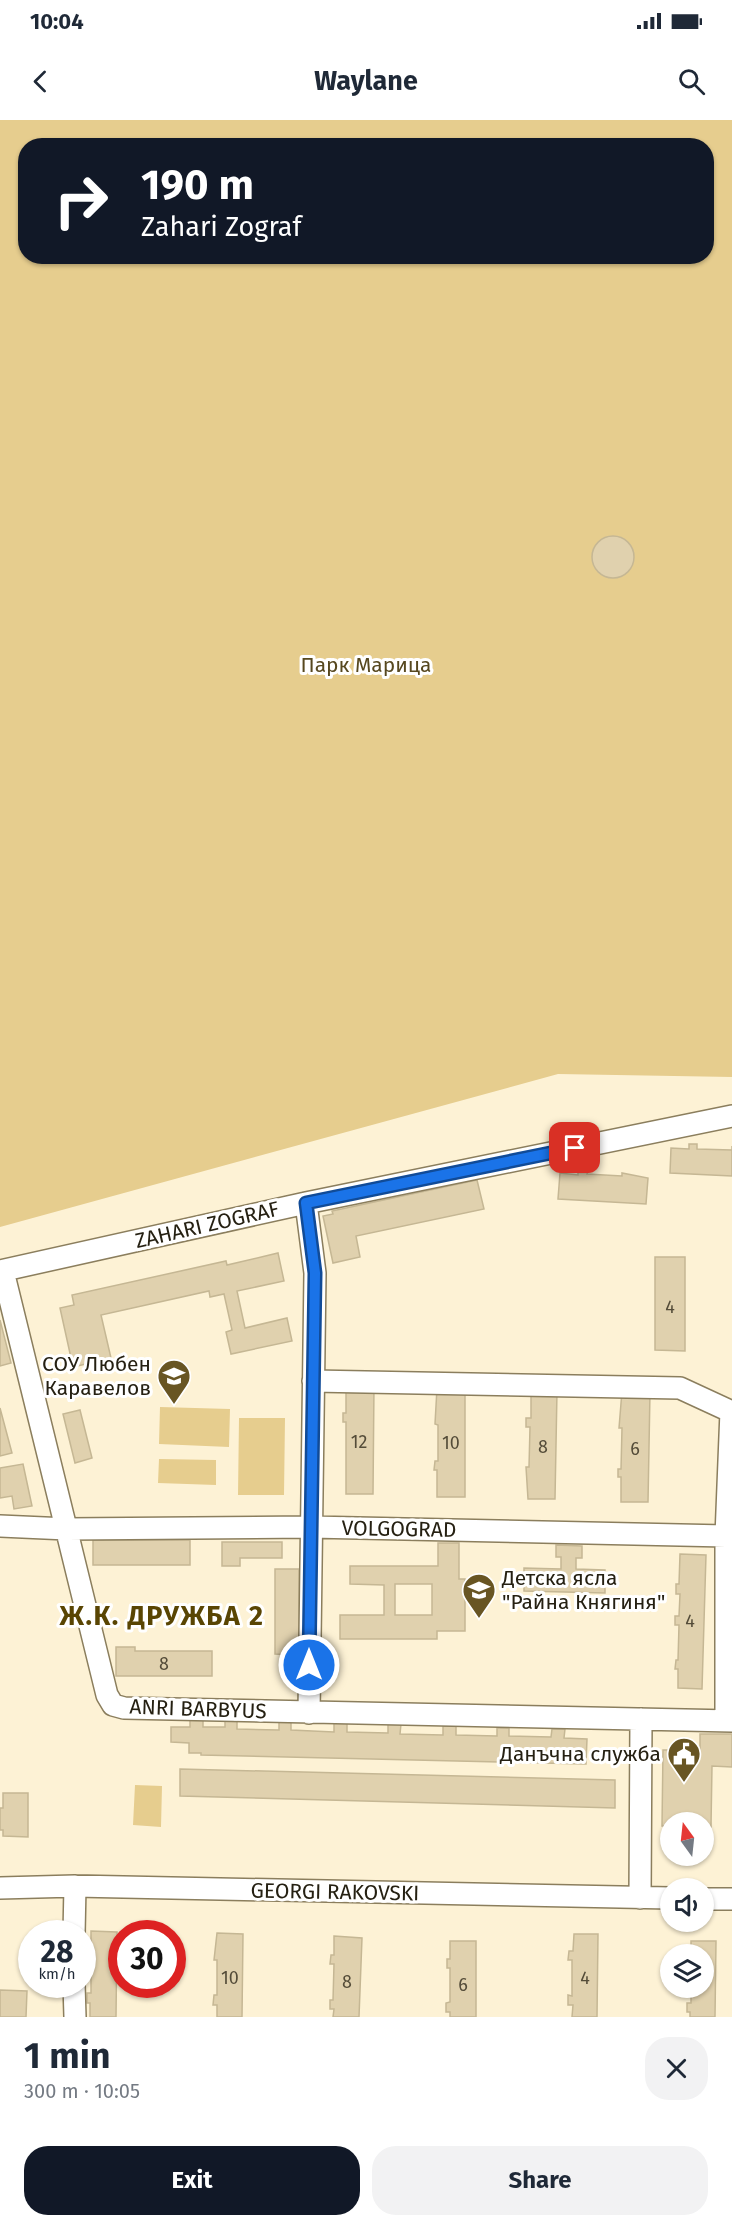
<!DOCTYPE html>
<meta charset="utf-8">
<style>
body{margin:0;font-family:"Fira Sans",sans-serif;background:#f2f2f3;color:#1f2937;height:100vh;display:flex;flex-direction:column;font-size:22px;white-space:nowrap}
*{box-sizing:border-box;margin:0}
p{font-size:20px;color:#747a83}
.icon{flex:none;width:33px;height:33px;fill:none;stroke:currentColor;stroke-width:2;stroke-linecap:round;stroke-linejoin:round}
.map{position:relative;height:1897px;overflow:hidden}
.drawer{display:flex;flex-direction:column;background:#fff;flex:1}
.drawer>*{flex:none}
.guide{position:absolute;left:18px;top:18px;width:696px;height:126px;border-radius:24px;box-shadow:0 2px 4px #0004;background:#111827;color:#fff;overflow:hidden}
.needle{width:39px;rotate:345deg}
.controls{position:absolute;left:660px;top:1692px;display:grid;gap:12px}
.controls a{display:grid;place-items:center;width:54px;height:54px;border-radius:50%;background:#fff;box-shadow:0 2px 4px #0004;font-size:30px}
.speed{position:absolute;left:18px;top:1800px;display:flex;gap:12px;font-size:30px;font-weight:700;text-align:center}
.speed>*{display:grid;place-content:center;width:78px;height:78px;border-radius:50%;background:#fff;box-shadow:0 2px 4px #0004;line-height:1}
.speed small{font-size:15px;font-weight:400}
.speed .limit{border:9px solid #d22;background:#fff;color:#111}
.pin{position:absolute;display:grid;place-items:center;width:51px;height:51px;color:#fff;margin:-26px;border-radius:12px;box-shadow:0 3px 9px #0006}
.me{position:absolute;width:66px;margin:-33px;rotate:0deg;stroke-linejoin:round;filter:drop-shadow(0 0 4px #0008)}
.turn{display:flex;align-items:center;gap:21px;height:126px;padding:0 24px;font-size:27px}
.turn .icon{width:78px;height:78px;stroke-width:2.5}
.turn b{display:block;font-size:42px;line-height:51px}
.round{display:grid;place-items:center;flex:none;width:63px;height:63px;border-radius:24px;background:#f2f2f3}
.overview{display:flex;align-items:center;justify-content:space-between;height:102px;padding:0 24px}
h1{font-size:36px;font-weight:700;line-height:45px}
.cta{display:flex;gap:12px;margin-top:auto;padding:12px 24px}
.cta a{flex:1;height:69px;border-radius:24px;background:#111827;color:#fff;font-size:24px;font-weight:700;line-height:69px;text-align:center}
.cta a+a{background:#f2f2f3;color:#1f2937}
.status{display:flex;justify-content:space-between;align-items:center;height:42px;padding:0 30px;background:#fff;direction:ltr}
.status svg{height:16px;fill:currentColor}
header{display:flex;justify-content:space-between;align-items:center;height:78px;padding:0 24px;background:#fff;font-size:27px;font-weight:700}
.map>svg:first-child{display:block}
.green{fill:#e6cd8e;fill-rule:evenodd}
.building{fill:#e0d1ae;stroke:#c5b794;stroke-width:1.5;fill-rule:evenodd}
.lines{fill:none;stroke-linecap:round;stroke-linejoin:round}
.minor-casing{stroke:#8b7e5d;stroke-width:24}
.minor{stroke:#fff;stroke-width:21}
.route-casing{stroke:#114b97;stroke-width:15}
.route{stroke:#1a73e8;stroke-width:10}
.labels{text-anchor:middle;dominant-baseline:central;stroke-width:6;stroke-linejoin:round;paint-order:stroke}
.number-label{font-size:18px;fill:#544c39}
.park-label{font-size:21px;fill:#57481f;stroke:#fff}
.street-label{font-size:21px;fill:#252012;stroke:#fff}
.poi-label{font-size:21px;fill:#252012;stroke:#fff;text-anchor:end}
.district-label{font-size:27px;font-weight:bold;letter-spacing:1.5px;fill:#594503;stroke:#fff}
</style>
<div class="status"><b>10:04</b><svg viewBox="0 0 49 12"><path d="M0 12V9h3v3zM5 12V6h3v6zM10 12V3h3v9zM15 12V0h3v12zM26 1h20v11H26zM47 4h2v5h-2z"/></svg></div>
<header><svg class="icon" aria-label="back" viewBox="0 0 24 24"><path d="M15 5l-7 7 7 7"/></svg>Waylane<svg class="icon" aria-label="search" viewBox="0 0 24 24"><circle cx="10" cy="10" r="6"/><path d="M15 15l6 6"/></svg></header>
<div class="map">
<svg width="732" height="1897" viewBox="0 0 732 1897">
<rect width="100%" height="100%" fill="#fdf2d5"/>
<!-- green -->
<path class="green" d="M0 0H732V957L558 954 0 1107ZM26 26H706V136H26Z
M160 1287 230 1289 229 1327 159 1324Z
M239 1298H285L284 1375H238Z
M159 1339 216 1340V1365L158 1363Z
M135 1665 162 1666 161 1707 133 1705Z"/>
<!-- building -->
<path class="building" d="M592 437a21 21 0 1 1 42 0a21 21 0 1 1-42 0Z
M689 1024H697V1029L732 1030V1026V1056L670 1053 671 1028 689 1029Z
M578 1051H588L587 1054 622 1056V1053L648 1058 646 1084 558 1079 560 1053 578 1055Z
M477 1060 484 1089 356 1116 360 1137 333 1143 323 1096 333 1094 332 1091Z
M278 1133 284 1161 237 1171 245 1208 287 1198 292 1221 231 1234 226 1212 232 1210 224 1174 210 1177 209 1171 101 1195 111 1238 73 1247 60 1188 74 1185 72 1175 226 1141 227 1145Z
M655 1137H685V1231L655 1230Z
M0 1200 11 1243 0 1246Z
M346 1265H374L373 1374H346V1302H343V1293H346Z
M437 1268H465V1377H437V1350H434L435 1341H438V1305L435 1304Z
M531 1270 557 1271 555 1379H528L526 1347H529L530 1307H526V1298H531Z
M622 1271 650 1272 648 1382H621V1357H618V1349H621L622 1308H619Z
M0 1288 12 1333 0 1336Z
M80 1290 92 1338 75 1343 63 1294Z
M23 1344 32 1386 14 1389 12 1376 0 1378V1348Z
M93 1420H190V1445H93Z
M222 1422H282V1438H240V1446H222Z
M438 1423H459V1459H465V1511H437V1519H340V1495H384V1465L350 1464V1446H438ZM395 1464H432V1495H395Z
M556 1425 582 1426V1438H576V1449L605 1450V1473L524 1471V1448L561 1449V1437H556Z
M680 1434 706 1435 702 1569 678 1568V1549H675L676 1540H678L679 1505H675V1496H679L680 1474H676V1464H679Z
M275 1449H299V1535L275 1534Z
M116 1527H135V1531H212V1556H116Z
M225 1599H237V1609L279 1610V1601H291V1610L334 1612V1602H347V1612L388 1613V1604H401L400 1614 443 1615V1606H456V1615L497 1616V1608H509V1616L551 1617 552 1609H565L564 1618 587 1619 586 1644 201 1635V1633H189V1623L171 1622V1607H190V1600H203V1607H225Z
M700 1614H732V1647L712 1646 711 1707H704V1702H670V1706H662L663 1630H700Z
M180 1649 615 1660V1688L180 1676Z
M3 1673H28V1717L3 1716V1710H0V1688H3Z
M91 1811 117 1812 116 1897H90V1883H87V1873H91V1838H87L88 1829 91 1828Z
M217 1813 243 1814 242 1897H217V1885H213L214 1875H217V1840H214Z
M574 1814H598L597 1897H572L573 1885H568V1875L572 1876V1840H568L569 1831H573Z
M334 1816 362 1818 359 1897H333L334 1889H330V1880H333L334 1844H330L331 1835H334Z
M450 1821H476V1897H450V1892H446V1883L450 1882V1848H447V1839H450Z
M691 1821H716L715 1897H690V1892H687V1883H691V1868H704V1834H691Z
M0 1870 27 1871 26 1897H0Z"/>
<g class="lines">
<defs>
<path id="minor" d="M306 1083 315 1153 309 1593
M0 1151 306 1083 732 996
M3 1151 107 1575 113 1585 124 1588 732 1601
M313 1261 680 1268 732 1292
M0 1406 67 1409 311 1407 726 1416
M726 1601V1416L731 1291
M0 1768 75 1766 670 1778
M640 1778 641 1599
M704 1779H732
M74 1814 75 1766
M74 1864 75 1897"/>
</defs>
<!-- minor casing -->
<use href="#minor" class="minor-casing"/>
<!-- minor -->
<use href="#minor" class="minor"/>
</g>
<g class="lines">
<defs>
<path id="route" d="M309 1545 315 1153 306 1083 575 1028"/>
</defs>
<!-- route casing -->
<use href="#route" class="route-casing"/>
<!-- route -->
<use href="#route" class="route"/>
</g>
<!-- icons -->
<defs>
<symbol id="school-pin" viewBox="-11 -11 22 30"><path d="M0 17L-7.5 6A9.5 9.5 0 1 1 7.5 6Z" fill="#685523" stroke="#fff"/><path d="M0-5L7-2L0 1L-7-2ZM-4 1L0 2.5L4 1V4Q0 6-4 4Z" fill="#fff"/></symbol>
<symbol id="civic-pin" viewBox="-11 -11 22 30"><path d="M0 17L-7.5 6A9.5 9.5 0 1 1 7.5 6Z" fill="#685523" stroke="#fff"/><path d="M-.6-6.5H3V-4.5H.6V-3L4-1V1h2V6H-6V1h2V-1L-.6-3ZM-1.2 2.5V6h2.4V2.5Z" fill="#fff"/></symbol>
</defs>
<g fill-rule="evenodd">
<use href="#school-pin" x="155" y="1237" width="38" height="52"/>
<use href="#school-pin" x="460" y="1451" width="38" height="52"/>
<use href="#civic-pin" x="665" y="1615" width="38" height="52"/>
</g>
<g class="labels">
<!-- number labels -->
<g class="number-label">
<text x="670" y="1187">4</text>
<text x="359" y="1322">12</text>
<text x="451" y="1323">10</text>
<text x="543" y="1327">8</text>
<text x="635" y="1329">6</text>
<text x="690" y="1501">4</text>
<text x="164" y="1544">8</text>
<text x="230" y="1858">10</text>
<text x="585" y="1858">4</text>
<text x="347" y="1862">8</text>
<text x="463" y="1865">6</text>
</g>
<!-- park labels -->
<g class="park-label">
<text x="366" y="545">Парк Марица</text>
</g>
<!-- street labels -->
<g class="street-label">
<text transform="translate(207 1105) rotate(-13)">ZAHARI ZOGRAF</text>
<text transform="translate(399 1409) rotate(1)">VOLGOGRAD</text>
<text transform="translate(198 1589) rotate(2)">ANRI BARBYUS</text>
<text transform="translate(335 1772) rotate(1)">GEORGI RAKOVSKI</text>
</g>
<!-- poi labels -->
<g class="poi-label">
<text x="151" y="1244">СОУ Любен<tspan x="151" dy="24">Каравелов</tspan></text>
<text x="502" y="1458" text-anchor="start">Детска ясла<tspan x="502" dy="24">"Райна Княгиня"</tspan></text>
<text x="661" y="1634">Данъчна служба</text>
</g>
<!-- district labels -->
<g class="district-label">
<text x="162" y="1496">Ж.К. ДРУЖБА 2</text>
</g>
</g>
</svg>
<div class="controls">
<a><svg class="needle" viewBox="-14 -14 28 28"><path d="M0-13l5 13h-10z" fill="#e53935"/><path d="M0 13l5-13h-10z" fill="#747a83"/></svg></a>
<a><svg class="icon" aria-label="sound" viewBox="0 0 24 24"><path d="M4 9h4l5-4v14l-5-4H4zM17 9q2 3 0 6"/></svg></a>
<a><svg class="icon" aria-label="layers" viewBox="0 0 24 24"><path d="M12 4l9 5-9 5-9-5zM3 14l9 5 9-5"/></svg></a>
</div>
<div class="speed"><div>28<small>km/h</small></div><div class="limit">30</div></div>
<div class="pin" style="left:575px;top:1028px;background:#d93025"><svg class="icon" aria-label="arrive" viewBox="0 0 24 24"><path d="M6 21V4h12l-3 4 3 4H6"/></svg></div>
<svg class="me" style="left:309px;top:1545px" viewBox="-20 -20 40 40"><circle r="17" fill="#1a73e8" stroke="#fff" stroke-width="3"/><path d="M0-11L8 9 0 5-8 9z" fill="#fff"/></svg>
<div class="guide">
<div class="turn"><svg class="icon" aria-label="right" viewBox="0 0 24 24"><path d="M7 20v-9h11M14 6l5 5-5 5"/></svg><div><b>190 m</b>Zahari Zograf</div></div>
</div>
</div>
<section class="drawer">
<div class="overview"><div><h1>1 min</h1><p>300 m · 10:05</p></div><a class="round"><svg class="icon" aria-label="close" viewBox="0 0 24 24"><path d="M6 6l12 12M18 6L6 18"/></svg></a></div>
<div class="cta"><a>Exit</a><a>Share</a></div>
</section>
